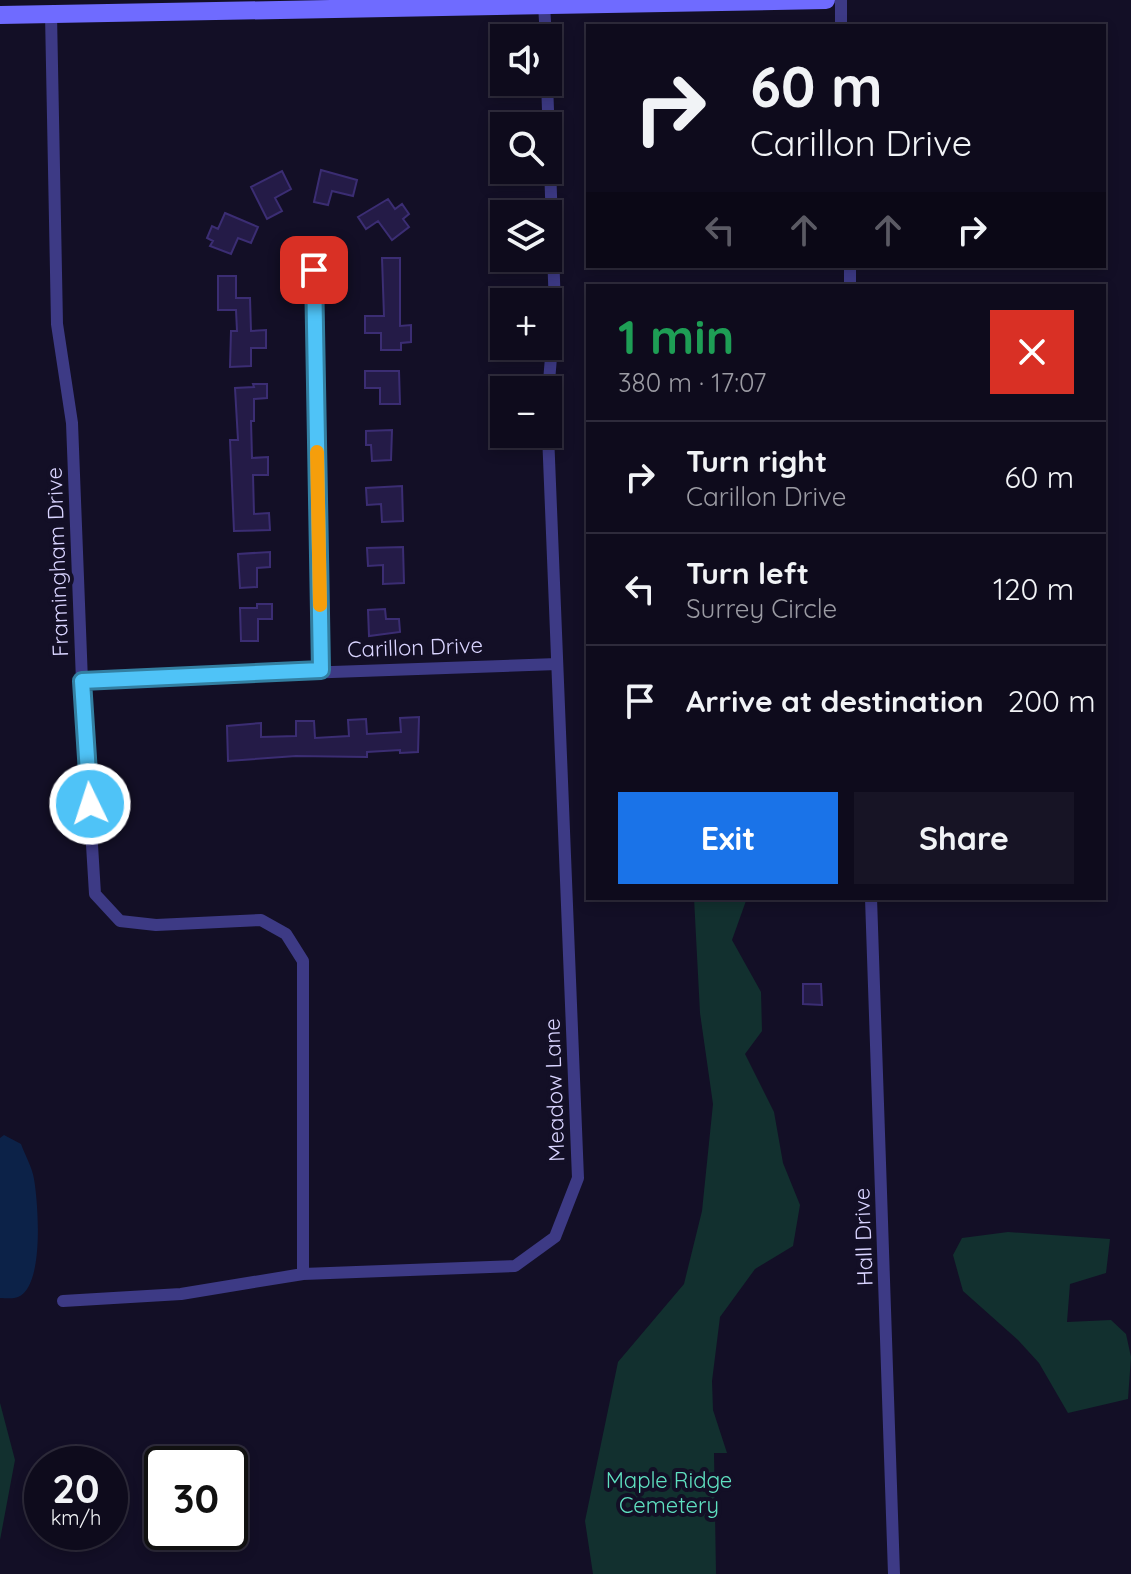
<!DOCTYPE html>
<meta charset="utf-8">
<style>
body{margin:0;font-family:Quicksand,sans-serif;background:#171425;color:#f1f3f6;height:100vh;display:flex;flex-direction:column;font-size:30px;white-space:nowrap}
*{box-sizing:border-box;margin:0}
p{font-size:26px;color:#9b9ba3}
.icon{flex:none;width:44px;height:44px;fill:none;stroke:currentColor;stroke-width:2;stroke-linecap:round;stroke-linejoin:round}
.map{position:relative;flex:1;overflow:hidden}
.side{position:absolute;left:586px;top:284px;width:520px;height:616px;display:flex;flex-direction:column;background:#0e0b1c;border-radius:0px;box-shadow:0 4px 12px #0003,0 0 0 2px #2e2b3b}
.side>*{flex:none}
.hud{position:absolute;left:586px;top:24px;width:520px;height:244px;border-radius:0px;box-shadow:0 4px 12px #0003,0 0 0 2px #2e2b3b;background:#0e0b1c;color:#f1f3f6;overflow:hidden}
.tools{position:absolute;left:490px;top:24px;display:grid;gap:16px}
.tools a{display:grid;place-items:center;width:72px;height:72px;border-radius:0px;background:#0e0b1c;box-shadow:0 4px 12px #0003,0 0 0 2px #2e2b3b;font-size:40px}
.speed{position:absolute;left:24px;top:1446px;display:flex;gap:16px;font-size:40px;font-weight:700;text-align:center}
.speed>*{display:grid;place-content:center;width:104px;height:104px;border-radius:50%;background:#0e0b1c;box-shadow:0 4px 12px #0003,0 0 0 2px #2e2b3b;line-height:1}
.speed small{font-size:20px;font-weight:400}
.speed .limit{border:4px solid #111;border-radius:12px;background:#fff;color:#111}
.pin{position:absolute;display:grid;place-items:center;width:68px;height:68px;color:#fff;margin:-34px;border-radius:16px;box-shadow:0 4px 12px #0006}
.me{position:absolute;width:88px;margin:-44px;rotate:356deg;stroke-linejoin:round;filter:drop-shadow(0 0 6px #0008)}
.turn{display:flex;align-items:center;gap:28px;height:168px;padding:0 32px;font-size:36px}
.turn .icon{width:104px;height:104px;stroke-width:2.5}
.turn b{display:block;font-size:56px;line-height:68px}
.lanes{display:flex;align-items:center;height:76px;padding:0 32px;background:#0003;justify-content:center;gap:40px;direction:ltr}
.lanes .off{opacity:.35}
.round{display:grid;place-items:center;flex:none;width:84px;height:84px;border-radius:0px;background:#171425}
.summary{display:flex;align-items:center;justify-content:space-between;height:136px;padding:0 32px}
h1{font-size:48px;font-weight:700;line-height:60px;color:#1e9e55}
.action{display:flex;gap:16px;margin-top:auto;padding:16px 32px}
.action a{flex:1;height:92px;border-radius:0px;background:#1a73e8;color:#fff;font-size:32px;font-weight:700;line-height:92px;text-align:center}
.action a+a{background:#171425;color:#f1f3f6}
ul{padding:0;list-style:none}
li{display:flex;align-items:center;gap:24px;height:112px;padding:0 32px;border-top:2px solid #2e2b3b}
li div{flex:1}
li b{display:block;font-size:30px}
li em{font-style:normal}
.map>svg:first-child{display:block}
.green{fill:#12302f}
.water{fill:#0c2248}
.building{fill:#241b47;stroke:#3b2d73;stroke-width:2}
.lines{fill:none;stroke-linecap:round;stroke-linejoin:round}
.street{stroke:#3d3a85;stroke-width:12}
.secondary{stroke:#6f6bff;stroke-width:18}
.route-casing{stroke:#337fa1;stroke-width:20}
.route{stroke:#4fc3f7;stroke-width:14}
.slow{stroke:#f59e0b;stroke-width:14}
.labels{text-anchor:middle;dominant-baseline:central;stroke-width:8;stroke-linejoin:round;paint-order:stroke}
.street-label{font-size:22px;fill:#d9d4ff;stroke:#130f26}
.park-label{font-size:22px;fill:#5fe0c0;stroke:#130f26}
</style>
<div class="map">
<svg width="1131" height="1574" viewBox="0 0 1131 1574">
<rect width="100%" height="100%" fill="#130f26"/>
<!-- green -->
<path class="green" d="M694 898H747L732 940 761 992 762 1031 745 1054 774 1112 783 1163 800 1205 793 1246 755 1269 720 1317 712 1381 713 1410 727 1453H714L716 1574H593L585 1521 618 1362 684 1284 702 1211 713 1104 700 1013Z
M1008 1232 1110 1239 1106 1273 1070 1284 1067 1322 1111 1320 1126 1334 1131 1357 1128 1399 1068 1413 1039 1363 1018 1340 963 1291 953 1255 962 1238Z
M0 1403 15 1460 0 1540Z"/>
<!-- water -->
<path class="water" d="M4 1135 21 1144C25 1155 32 1167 34 1179 38 1202 45 1286 18 1297 14 1299 5 1298 0 1298V1138Z"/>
<!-- building -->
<path class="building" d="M321 170 357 180 353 196 332 191 328 205 314 202Z
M282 171 291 189 275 198 282 211 267 219 251 187Z
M388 199 395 209 402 204 409 214 403 219 409 227 392 240 378 221 366 229 358 217Z
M225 213 258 227 251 243 238 238 231 254 210 246 213 241 207 238 212 226 218 229Z
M382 258H400V326L411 325V342L401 343V350H381V333H365V316H384Z
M218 276H236V298H250L251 331 266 330V348H251V366L230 367 231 331H237L236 310H218Z
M365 371H399L400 404H380V388H365Z
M253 384H267V398L254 399V421H251L252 458 268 457V475H253L254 514 269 513 270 530 234 531 230 440H238L235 388 254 387Z
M392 430 391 460 372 461 371 445H366V431Z
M402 486 403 521 382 522 381 504 367 505 366 488Z
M403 547 404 583 383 584V565L368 566 367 548Z
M270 552V567L257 568V587L240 588 238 554Z
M257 604H272V619H258V641H241L240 608H257Z
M385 609 386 619H399L400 632 369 636 368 610Z
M419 717 418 752 400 753V750L367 752V757L296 756 228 761 227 726 261 723V737L296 736V721H314L315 738 349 736 348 720 366 719 367 734 401 732 400 718Z
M803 984H821L822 1005 803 1004Z"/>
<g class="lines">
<!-- street -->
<path class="street" d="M841 0V26
M544 5 546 38
M51 14 57 324 72 423 82 681 95 894 120 921 156 925 261 920 286 934 303 961V1274
M547 82 555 308 548 394
M850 266V286
M314 270 321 670
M82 681 557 664
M871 898 894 1574
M63 1301 181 1294 303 1274 515 1266 555 1237 578 1178 548 434"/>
<!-- secondary -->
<path class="secondary" d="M0 15 826 0"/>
</g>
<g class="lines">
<defs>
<path id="route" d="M90 804 82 681 321 670 314 270"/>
</defs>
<!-- route casing -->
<use href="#route" class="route-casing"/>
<!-- route -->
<use href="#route" class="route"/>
<!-- slow -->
<path class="slow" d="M317 452 320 605"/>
</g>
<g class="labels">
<!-- street labels -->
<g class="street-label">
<text transform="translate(57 562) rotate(-92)">Framingham Drive</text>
<text transform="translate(415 647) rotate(-2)">Carillon Drive</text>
<text transform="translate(554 1090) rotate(-92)">Meadow Lane</text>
<text transform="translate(863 1237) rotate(-92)">Hall Drive</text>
</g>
<!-- park labels -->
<g class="park-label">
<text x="669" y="1480">Maple Ridge<tspan x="669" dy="25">Cemetery</tspan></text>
</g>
</g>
</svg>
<div class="tools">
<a><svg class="icon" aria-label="sound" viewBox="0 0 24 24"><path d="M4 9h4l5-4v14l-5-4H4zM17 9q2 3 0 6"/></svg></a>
<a><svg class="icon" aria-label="search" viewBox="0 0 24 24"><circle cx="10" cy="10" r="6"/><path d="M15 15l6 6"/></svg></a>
<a><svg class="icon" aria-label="layers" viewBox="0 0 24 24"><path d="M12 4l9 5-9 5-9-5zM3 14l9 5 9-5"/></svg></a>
<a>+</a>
<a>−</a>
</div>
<div class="speed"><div>20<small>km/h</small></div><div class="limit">30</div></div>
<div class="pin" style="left:314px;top:270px;background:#d93025"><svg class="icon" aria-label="arrive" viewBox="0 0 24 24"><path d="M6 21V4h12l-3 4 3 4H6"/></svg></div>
<svg class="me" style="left:90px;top:804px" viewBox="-20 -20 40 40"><circle r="17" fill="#4fc3f7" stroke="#fff" stroke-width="3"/><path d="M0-11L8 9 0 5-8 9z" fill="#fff"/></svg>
<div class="hud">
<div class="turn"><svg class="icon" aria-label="right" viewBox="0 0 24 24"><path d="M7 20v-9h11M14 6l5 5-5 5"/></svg><div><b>60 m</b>Carillon Drive</div></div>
<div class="lanes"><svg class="icon off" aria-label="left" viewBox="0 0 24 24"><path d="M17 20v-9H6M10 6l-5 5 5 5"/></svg><svg class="icon off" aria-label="ahead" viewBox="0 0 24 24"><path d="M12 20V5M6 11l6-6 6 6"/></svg><svg class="icon off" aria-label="ahead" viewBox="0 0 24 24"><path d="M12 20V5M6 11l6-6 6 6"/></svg><svg class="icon" aria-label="right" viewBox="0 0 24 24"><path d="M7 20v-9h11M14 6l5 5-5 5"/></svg></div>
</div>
<section class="side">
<div class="summary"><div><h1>1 min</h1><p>380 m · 17:07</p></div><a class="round" style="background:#d93025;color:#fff"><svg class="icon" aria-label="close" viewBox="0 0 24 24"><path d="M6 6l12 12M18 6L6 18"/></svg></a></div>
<ul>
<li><svg class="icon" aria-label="right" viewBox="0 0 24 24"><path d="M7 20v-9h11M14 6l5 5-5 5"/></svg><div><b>Turn right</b><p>Carillon Drive</p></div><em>60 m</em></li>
<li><svg class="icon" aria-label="left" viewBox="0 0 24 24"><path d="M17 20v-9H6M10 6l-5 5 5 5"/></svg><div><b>Turn left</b><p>Surrey Circle</p></div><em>120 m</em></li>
<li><svg class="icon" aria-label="arrive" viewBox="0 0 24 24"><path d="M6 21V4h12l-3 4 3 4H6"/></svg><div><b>Arrive at destination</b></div><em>200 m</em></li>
</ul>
<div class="action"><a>Exit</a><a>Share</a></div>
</section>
</div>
